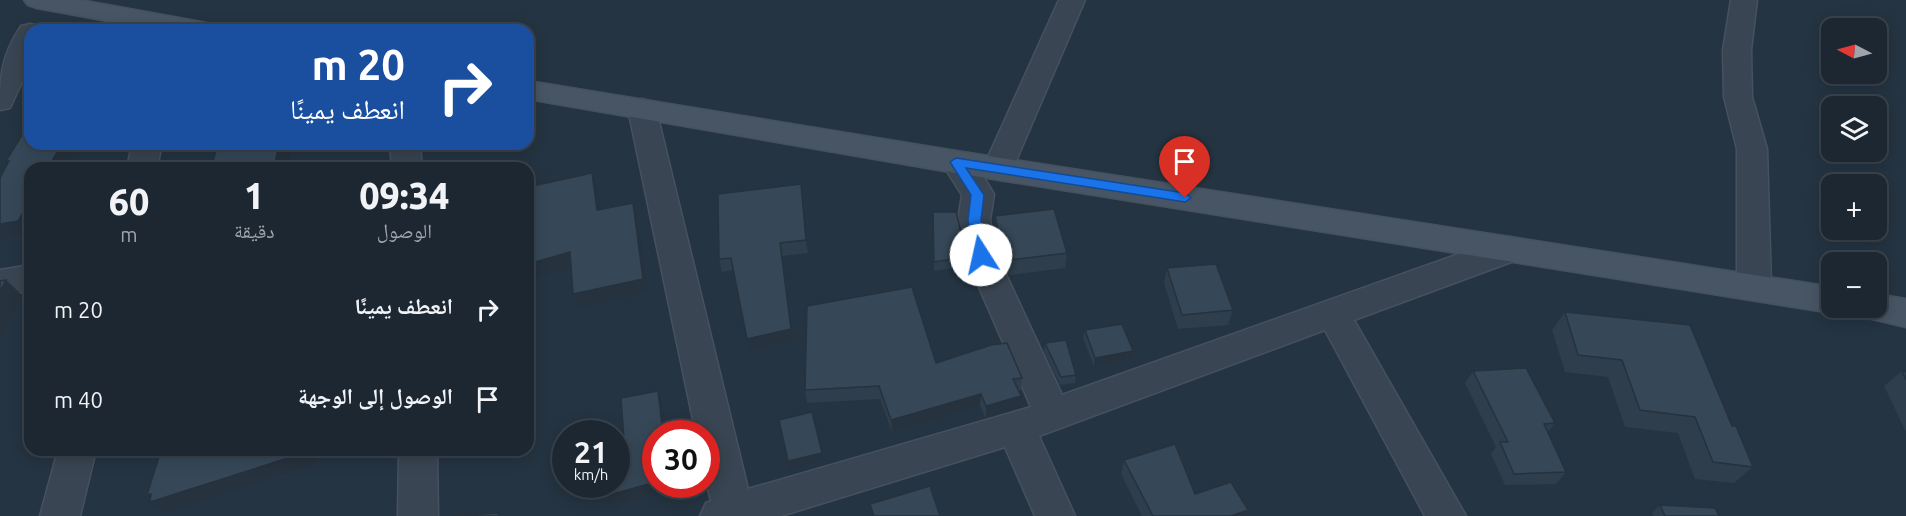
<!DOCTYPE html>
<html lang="ar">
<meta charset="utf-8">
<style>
body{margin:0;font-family:Ubuntu,"Noto Naskh Arabic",sans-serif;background:#29333e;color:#f1f3f6;direction:rtl;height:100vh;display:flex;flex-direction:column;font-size:22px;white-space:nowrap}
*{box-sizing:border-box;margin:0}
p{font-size:20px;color:#a0a5ac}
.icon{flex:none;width:33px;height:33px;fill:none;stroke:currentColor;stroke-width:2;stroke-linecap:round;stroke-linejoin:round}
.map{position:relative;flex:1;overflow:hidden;direction:ltr}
.details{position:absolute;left:24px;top:162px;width:510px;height:294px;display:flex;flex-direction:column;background:#1c2732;border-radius:18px;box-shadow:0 3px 15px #0003,0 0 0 2px #3a444d;direction:rtl}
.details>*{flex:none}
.guide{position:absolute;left:24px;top:24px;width:510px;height:126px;border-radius:18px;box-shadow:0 3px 15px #0003,0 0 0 2px #3a444d;direction:rtl;background:#1a4fa0;color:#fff;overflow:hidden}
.needle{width:39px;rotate:276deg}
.controls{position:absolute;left:1821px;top:18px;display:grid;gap:12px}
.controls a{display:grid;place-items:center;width:66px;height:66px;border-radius:12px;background:#1c2732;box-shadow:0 3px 15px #0003,0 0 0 2px #3a444d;font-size:30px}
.speed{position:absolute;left:552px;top:420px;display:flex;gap:12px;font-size:30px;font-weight:700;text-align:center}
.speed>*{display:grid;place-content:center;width:78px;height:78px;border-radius:50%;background:#1c2732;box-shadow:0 3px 15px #0003,0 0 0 2px #3a444d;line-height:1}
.speed small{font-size:15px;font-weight:400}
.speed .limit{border:9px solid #d22;background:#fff;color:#111}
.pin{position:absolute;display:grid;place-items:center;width:51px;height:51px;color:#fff;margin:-62px -26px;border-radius:50% 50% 50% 0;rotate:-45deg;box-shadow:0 0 6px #0007}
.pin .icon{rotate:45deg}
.me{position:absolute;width:66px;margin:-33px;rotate:350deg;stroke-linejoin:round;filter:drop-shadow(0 0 4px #0008)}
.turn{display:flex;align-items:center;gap:21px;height:126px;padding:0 30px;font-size:27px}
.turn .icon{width:78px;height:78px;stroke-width:2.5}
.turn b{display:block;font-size:42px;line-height:51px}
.eta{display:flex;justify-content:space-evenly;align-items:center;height:102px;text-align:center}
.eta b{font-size:36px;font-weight:800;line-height:42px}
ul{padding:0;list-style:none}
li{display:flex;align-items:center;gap:18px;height:90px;padding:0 30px}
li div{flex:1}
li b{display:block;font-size:22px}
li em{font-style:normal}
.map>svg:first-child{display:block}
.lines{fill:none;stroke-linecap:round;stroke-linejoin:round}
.street-casing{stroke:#46515e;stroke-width:3}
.secondary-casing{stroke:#46515e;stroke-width:3}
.street{fill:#394552;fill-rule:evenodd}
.secondary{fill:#475565;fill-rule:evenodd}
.wall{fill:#2e3e4c}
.shaded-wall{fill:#26323e}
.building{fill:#364858;stroke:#26323e;stroke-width:1.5}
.route{fill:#1a73e8;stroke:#114b97;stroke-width:1.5}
</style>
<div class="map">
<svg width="1906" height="516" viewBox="0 0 1906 516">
<rect width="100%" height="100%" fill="#253442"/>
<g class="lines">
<defs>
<path id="street" d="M1059 0H1085L1013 168 1009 176 998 179 987 176 983 168Z
M1731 0H1757L1751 50 1752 97 1767 149 1771 286 1766 295 1754 299 1742 295 1737 286V149L1724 97 1723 50Z
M30 24 39 26 42 30H30V64L10 108 0 110C0 76 1 56 21 26Z
M642 99 652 102 656 109 748 489 1031 407 965 255 958 220 962 195 941 162 945 155C970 147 982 175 994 194L990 220 997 255 1062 395 1498 240 1510 237 1522 240 1526 249 1522 258 1354 320 1466 516H1425L1325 330 1039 436 1075 516H1035L1005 447 781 516H700L706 503 711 501 706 481V434H696L628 109 632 102Z
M132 144H162L157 168H127Z
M390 144H420L422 168H392Z
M30 265V291L0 296V270Z
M58 450H96L80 516H40Z
M399 450H437L438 516H398Z"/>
<path id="secondary" d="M24 0H80L201 22 210 24 214 30H157L37 8 28 5Z
M528 81 956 151 1832 287V308H1845L1832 313 956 173 528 99Z
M1876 294 1906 299V327L1864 317 1859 308H1876Z"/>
</defs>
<!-- street casing -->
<use href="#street" class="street-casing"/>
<!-- secondary casing -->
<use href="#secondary" class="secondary-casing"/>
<!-- street -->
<use href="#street" class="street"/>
<!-- secondary -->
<use href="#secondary" class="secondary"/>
</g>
<!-- wall -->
<path class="wall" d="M801 184 808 253 782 256 794 341 750 351 733 270 722 272 719 259Z
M933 212 967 257V266L934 271Z
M995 216 1067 253 1065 268 1009 275 999 254 995 231Z
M1167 268 1233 310 1228 325 1178 329 1164 283Z
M1565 312 1732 426 1753 467 1734 483 1695 479 1678 433 1625 427 1608 377 1565 372 1552 330Z
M1085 330 1131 359 1094 366 1083 338Z
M1045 343 1076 375 1075 383 1060 385 1044 351Z
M936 363 1022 378 1021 390 1019 391 1021 396 1020 408 986 418 980 406 892 432 880 399 807 403 805 390Z
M1473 371 1555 423 1548 432 1566 472 1556 484 1505 485 1491 454 1496 447 1465 383Z
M1902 371 1906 372V432L1884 386Z
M1124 460 1195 494 1248 510 1245 516H1142L1121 474Z
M1660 505 1719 516H1654L1652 513Z"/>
<!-- shaded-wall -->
<path class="shaded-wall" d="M62 144H79L66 168H48Z
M279 144H292L288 168H274Z
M592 173 597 186 602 224 597 210Z
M801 184 803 197 808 253 806 240Z
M30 200V233L0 238V224Z
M633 203 637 216 648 292 579 308 573 294Z
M780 243 794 341 750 351 747 339Z
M570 252 576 266 528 280V264Z
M6 280 22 295 0 339V291Z
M1133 351 1131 359 1094 366 1095 358Z
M658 391 662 402 666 434H663Z
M981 394 980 406 892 432 891 420Z
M1021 396 1020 408 986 418V406Z
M306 450H316L317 463 163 513 150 502 155 501 147 495Z
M822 453 823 460 790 469 788 461Z
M656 482V484H673L674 490 608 508 602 497Z
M1248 510 1245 516H1231Z"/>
<!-- building -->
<path class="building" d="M30 122V144H62L48 168H30V200L18 221 0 224V178L9 161H6Z
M218 144H279L274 168H211Z
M592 173 597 210 633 203 643 279 573 294 570 252 528 264V187Z
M801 184 806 240 780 243 791 329 747 339 731 258 719 259 718 194Z
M1054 209 1067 253 1010 260 1000 239 995 216Z
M933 212H956L967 257 934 262Z
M1216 264 1233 310 1182 315 1167 268Z
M6 280 0 291V281Z
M912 287 936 363 991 345 1007 343 1022 378 1013 379 1021 396 986 406 981 394 891 420 879 386 805 390 807 306Z
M1565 312 1690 325 1732 426H1736L1753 467 1713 462 1695 417 1640 410 1622 360 1578 355Z
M1122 324 1133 351 1095 358 1085 330Z
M1066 340 1076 375 1061 377 1045 343Z
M1526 368 1555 423 1544 424 1566 472 1514 474 1500 442H1508L1473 371Z
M1902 371 1906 372V380Z
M658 391 663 434H656V482L602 497 601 484H616V456L625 454 621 398Z
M812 412 822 453 788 461 779 420Z
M1175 444 1195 494 1231 482 1248 510 1231 516H1153L1124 460Z
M161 450H306L307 452 150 502 151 494 147 495Z
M930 486 940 516H874L870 504Z
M1660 505 1715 508 1719 516H1665Z
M499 513 498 516H453Z"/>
<!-- route -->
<path class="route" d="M956 158 1185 193 1191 198 1185 202 966 168 984 195 981 220 988 255 981 261 974 255 968 220 971 195 950 162Z"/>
</svg>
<div class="controls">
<a><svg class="needle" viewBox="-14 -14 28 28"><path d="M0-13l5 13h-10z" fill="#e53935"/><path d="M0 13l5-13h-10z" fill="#a0a5ac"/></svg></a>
<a><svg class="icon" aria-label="layers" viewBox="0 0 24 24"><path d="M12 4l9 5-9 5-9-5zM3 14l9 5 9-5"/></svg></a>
<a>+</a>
<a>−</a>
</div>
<div class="speed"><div>21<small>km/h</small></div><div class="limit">30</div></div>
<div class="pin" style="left:1185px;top:198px;background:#d93025"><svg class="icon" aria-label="arrive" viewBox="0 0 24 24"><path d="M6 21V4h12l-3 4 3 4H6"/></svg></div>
<svg class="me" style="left:981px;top:255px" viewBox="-20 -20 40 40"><circle r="19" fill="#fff"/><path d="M0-13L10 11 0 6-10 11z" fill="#1a73e8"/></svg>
<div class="guide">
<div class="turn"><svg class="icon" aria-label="right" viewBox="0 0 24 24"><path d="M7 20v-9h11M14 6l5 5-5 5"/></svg><div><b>20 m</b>انعطف يمينًا</div></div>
</div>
<section class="details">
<div class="eta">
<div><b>09:34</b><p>الوصول</p></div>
<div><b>1</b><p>دقيقة</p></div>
<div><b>60</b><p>m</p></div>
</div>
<ul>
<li><svg class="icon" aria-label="right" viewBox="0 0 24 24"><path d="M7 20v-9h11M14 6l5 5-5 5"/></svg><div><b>انعطف يمينًا</b></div><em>20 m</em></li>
<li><svg class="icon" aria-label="arrive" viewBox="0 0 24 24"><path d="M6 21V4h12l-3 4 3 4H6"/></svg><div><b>الوصول إلى الوجهة</b></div><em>40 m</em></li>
</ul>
</section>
</div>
